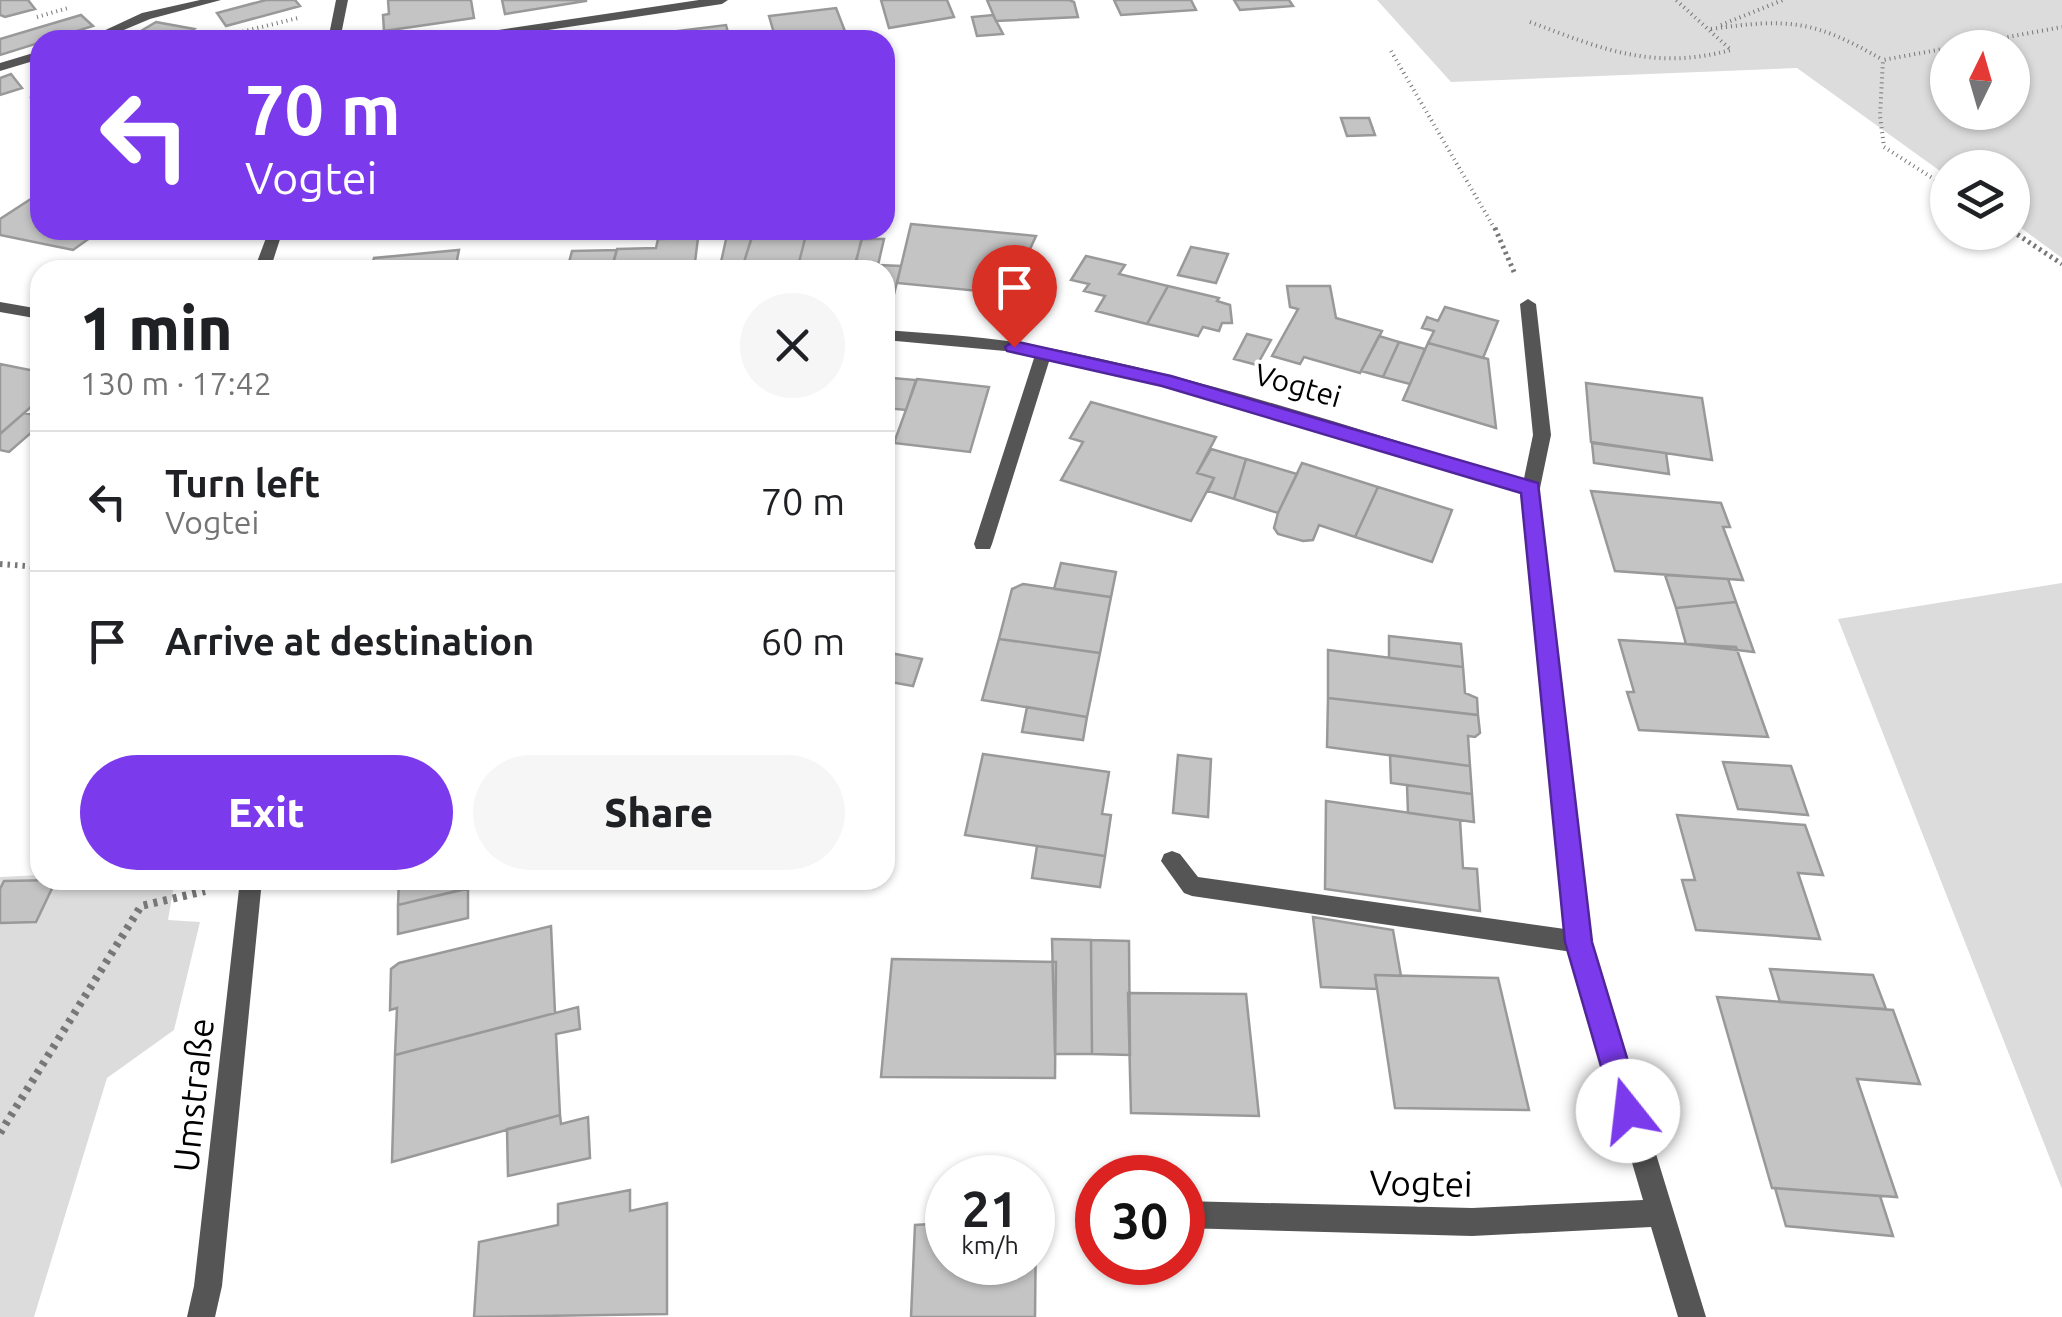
<!DOCTYPE html>
<meta charset="utf-8">
<style>
body{margin:0;font-family:Ubuntu,sans-serif;background:#f6f6f6;color:#202124;height:100vh;display:flex;flex-direction:column;font-size:38px;white-space:nowrap}
*{box-sizing:border-box;margin:0}
p{font-size:32px;color:#757577}
.icon{flex:none;width:55px;height:55px;fill:none;stroke:currentColor;stroke-width:2;stroke-linecap:round;stroke-linejoin:round}
.map{position:relative;flex:1;overflow:hidden}
.drawer{position:absolute;left:30px;top:260px;width:865px;height:630px;display:flex;flex-direction:column;background:#fff;border-radius:30px;box-shadow:0 2px 8px #0004}
.drawer>*{flex:none}
.top-card{position:absolute;left:30px;top:30px;width:865px;height:210px;border-radius:30px;box-shadow:0 2px 8px #0004;background:#7c3aed;color:#fff;overflow:hidden}
.needle{width:65px;rotate:5deg}
.tools{position:absolute;left:1930px;top:30px;display:grid;gap:20px}
.tools a{display:grid;place-items:center;width:100px;height:100px;border-radius:50%;background:#fff;box-shadow:0 2px 8px #0004;font-size:50px}
.speed{position:absolute;left:925px;top:1155px;display:flex;gap:20px;font-size:50px;font-weight:700;text-align:center}
.speed>*{display:grid;place-content:center;width:130px;height:130px;border-radius:50%;background:#fff;box-shadow:0 2px 8px #0004;line-height:1}
.speed small{font-size:25px;font-weight:400}
.speed .limit{border:15px solid #d22;background:#fff;color:#111}
.pin{position:absolute;display:grid;place-items:center;width:85px;height:85px;color:#fff;margin:-102px -42px;border-radius:50% 50% 50% 0;rotate:-45deg;box-shadow:0 0 10px #0007}
.pin .icon{rotate:45deg}
.me{position:absolute;width:110px;margin:-55px;rotate:344deg;stroke-linejoin:round;filter:drop-shadow(0 0 8px #0008)}
.turn{display:flex;align-items:center;gap:35px;height:210px;padding:0 50px;font-size:45px}
.turn .icon{width:130px;height:130px;stroke-width:2.5}
.turn b{display:block;font-size:70px;line-height:85px}
.round{display:grid;place-items:center;flex:none;width:105px;height:105px;border-radius:52px;background:#f6f6f6}
.headline{display:flex;align-items:center;justify-content:space-between;height:170px;padding:0 50px}
h1{font-size:60px;font-weight:800;line-height:75px}
.action{display:flex;gap:20px;margin-top:auto;padding:20px 50px}
.action a{flex:1;height:115px;border-radius:60px;background:#7c3aed;color:#fff;font-size:40px;font-weight:800;line-height:115px;text-align:center}
.action a+a{background:#f6f6f6;color:#202124}
ul{padding:0;list-style:none}
li{display:flex;align-items:center;gap:30px;height:140px;padding:0 50px;border-top:2px solid #e0e0e0}
li div{flex:1}
li b{display:block;font-size:38px}
li em{font-style:normal}
.map>svg:first-child{display:block}
.green{fill:#dcdcdc;fill-rule:evenodd}
.building{fill:#c4c4c4;stroke:#999;stroke-width:2.5}
.lines{fill:none;stroke-linecap:round;stroke-linejoin:round}
.path-far3{stroke:#777;stroke-width:4;stroke-dasharray:1 4;stroke-linecap:butt}
.path-far2{stroke:#777;stroke-width:5;stroke-dasharray:2.5 4;stroke-linecap:butt}
.path-far1{stroke:#777;stroke-width:6;stroke-dasharray:2.5 5;stroke-linecap:butt}
.path{stroke:#777;stroke-width:8;stroke-dasharray:4 6;stroke-linecap:butt}
.service{fill:#555;fill-rule:evenodd}
.minor{fill:#555;fill-rule:evenodd}
.route{fill:#7c3aed;stroke:#51269a;stroke-width:2.5}
.labels{text-anchor:middle;dominant-baseline:central;stroke-width:8;stroke-linejoin:round;paint-order:stroke}
.street-label{font-size:30px;fill:#000;stroke:#fff}
.near-street-label{font-size:35px;fill:#000;stroke:#fff}
</style>
<div class="map">
<svg width="2062" height="1317" viewBox="0 0 2062 1317">
<rect width="100%" height="100%" fill="#fff"/>
<!-- green -->
<path class="green" d="M1377 0H2062V258L2013 222 2012 168H1948L1947 176 1797 68 1451 82ZM1948 48H2012V112H1948Z
M2062 583V1189L1838 619Z
M40 875V880H175L168 920 200 922 174 1030 107 1078 34 1317H0V877Z"/>
<!-- building -->
<path class="building" d="M0 0H28L35 9 5 17 0 15Z
M266 0H295L300 6 226 26 217 13Z
M388 0H471L474 18 384 31 383 15 389 14Z
M502 0H586V1L505 14Z
M881 0H947L954 17 889 28Z
M987 0H1069L1074 2 1078 17 996 21Z
M1114 0H1191L1196 10 1121 15Z
M1234 0H1289L1293 6 1240 10Z
M836 8 848 39 823 40 821 36 776 40 769 16Z
M81 15 93 26 0 55V39Z
M993 15 1003 34 977 36 972 17Z
M156 22 194 29 183 36 196 39 126 40Z
M726 25 730 40H654L653 34Z
M11 74 22 88 0 95V78Z
M1341 118H1369L1375 135 1347 136Z
M40 193V230H101L73 250 0 235V219Z
M911 224 1036 236 1009 294 897 283Z
M753 234 806 235 797 270H745L748 262H744Z
M727 235 752 236 744 262H721Z
M806 235 862 237 854 270H797Z
M698 238 694 270H611L617 249 656 248 658 239Z
M862 239H884L878 265 855 264Z
M1191 247 1228 254 1216 283 1178 275Z
M459 250 455 270H371L374 258Z
M617 250 611 270H567L572 251Z
M1086 256 1125 265 1119 274 1168 286 1147 324 1096 311 1105 296 1084 291 1089 284 1071 280Z
M878 265 901 266 894 294H885V270H877Z
M1018 274 1041 278 1030 304 1006 300Z
M1168 286 1219 298 1217 301 1230 305 1232 323H1222L1219 331 1203 327 1198 336 1147 324Z
M1287 286H1330L1336 318 1382 331 1360 373 1304 357 1300 364 1272 356 1298 309 1290 307Z
M1445 307 1498 321 1483 358 1428 343 1434 331 1422 328 1427 317 1438 321Z
M1247 334 1271 340 1257 365 1234 359Z
M1379 336 1399 342 1383 377 1361 371Z
M1399 342 1425 349 1410 384 1383 377Z
M1428 343 1488 359 1496 428 1403 400Z
M0 364 40 372V399L0 434Z
M892 378 916 380 906 410 885 408Z
M917 379 989 387 970 452 894 443Z
M1586 383 1702 398 1712 460 1591 442Z
M1091 402 1216 437 1197 473 1214 478 1191 521 1061 480 1083 442 1070 438Z
M24 413 40 416V425L9 452 0 450V434Z
M1592 443 1666 453 1669 474 1594 463Z
M1211 449 1246 459 1234 499 1208 491 1214 478 1197 473Z
M1246 459 1297 474 1278 513 1234 499Z
M1302 463 1378 487 1355 537 1319 525 1313 540 1303 541 1278 534 1274 528 1278 513Z
M1378 487 1452 510 1432 562 1355 537Z
M1591 491 1721 503 1730 527H1723L1743 580 1615 571Z
M1061 563 1116 572 1111 597 1054 589Z
M1665 575 1728 579 1736 602 1676 608Z
M1023 584 1111 597 1100 653 999 639 1012 589Z
M1736 602 1754 652 1686 644 1676 608Z
M1389 636 1461 644 1463 667 1389 658Z
M999 639 1100 653 1087 717 982 700Z
M1619 640 1736 647 1768 737 1639 730 1627 692H1634Z
M1328 650 1463 667 1465 693 1477 698 1478 715 1328 698Z
M885 652 922 659 913 686 885 681Z
M1328 698 1478 715 1480 733 1475 737 1468 736 1470 766 1327 747Z
M1027 707 1087 717 1083 740 1022 732Z
M983 754 1109 772 1102 814 1111 815 1105 856 965 835Z
M1178 755 1211 759 1208 817 1173 813Z
M1390 755 1470 766 1472 794 1391 783Z
M1723 762 1791 766 1808 815 1738 809Z
M1407 785 1472 794 1474 822 1408 813Z
M1326 801 1460 820 1463 868 1477 869 1480 911 1325 889Z
M1677 815 1805 825 1823 875 1798 873 1820 939 1696 930 1682 880H1695Z
M1037 846 1105 856 1100 887 1032 878Z
M56 880 36 922 0 923V889L4 881Z
M399 880H505L398 905Z
M468 888V918L398 934V905Z
M1313 917 1393 930 1401 976 1375 975 1377 989 1321 987Z
M551 926 555 1013 395 1055 397 1008 390 1010 391 969 399 963Z
M1052 939 1091 940 1092 1054H1055Z
M1091 940 1129 941 1130 1055 1092 1054Z
M892 959 1056 962 1055 1078 881 1077Z
M1770 969 1873 975 1886 1009 1780 1002Z
M1375 975 1498 978 1529 1110 1395 1108Z
M1128 993 1246 994 1259 1116 1131 1113Z
M1717 997 1893 1010 1920 1084 1857 1079 1897 1197 1772 1188Z
M578 1007 580 1029 556 1034 560 1115 392 1162 395 1055Z
M560 1115 561 1124 588 1117 590 1158 508 1176 507 1129Z
M1775 1188 1880 1196 1893 1236 1786 1226Z
M630 1190V1211L667 1203V1314L474 1317 479 1242 558 1225V1204Z
M947 1223 948 1262H1032V1223H1036L1035 1317H911L915 1225Z"/>
<g class="lines">
<!-- path-far3 -->
<path class="path-far3" d="M37 17 68 8
M1530 22C1602 49 1653 71 1731 50L1676 0
M1721 25 1783 0
M1711 29C1789 18 1814 20 1883 60
M233 34 298 18
M1391 51 1496 231
M31 96 40 112
M1948 188 1884 147 1880 116 1883 60 2062 27"/>
<!-- path-far2 -->
<path class="path-far2" d="M1495 228 1514 272
M2012 231 2062 264"/>
<!-- path-far1 -->
<path class="path-far1" d="M0 564 40 567"/>
<!-- path -->
<path class="path" d="M0 1133 141 906 205 891"/>
<!-- service -->
<path class="service" d="M200 0H221L150 19 100 40H84L142 13Z
M40 51V59L0 71V63Z
M1528 299 1536 304 1551 435 1540 488 1531 494 1522 488 1533 435 1520 304Z
M1044 347 1052 352 992 544 990 549H976L974 544 1036 352Z
M1172 851 1180 854 1198 877 1579 931 1587 934 1591 942 1587 950 1579 953 1192 896 1184 893 1161 861 1164 854Z"/>
<!-- minor -->
<path class="minor" d="M336 0H348L340 40H328Z
M699 0H728L722 4 482 40H452L458 36Z
M269 230H283L270 270H254Z
M0 302 40 309V319L0 312Z
M885 330C938 334 992 337 1044 347 1212 379 1374 435 1537 484L1591 942 1706 1317H1678L1651 1227 1472 1236 1182 1228V1201L1472 1208 1643 1200 1567 942 1522 492 1283 418 1106 371 1005 351 885 340Z
M240 880H262L222 1286 215 1317H187L194 1286Z"/>
</g>
<!-- route -->
<path class="route" d="M1014 341 1171 376 1538 483 1592 942 1643 1111 1639 1122 1628 1126 1618 1122 1614 1111 1565 942 1521 493 1162 386 1007 351 1005 347Z"/>
<g class="labels">
<!-- street labels -->
<g class="street-label">
<text transform="translate(1298 385) rotate(16)">Vogtei</text>
</g>
<!-- near-street labels -->
<g class="near-street-label">
<text transform="translate(193 1095) rotate(-84)">Umstraße</text>
<text transform="translate(1421 1183) rotate(1)">Vogtei</text>
</g>
</g>
</svg>
<div class="tools">
<a><svg class="needle" viewBox="-14 -14 28 28"><path d="M0-13l5 13h-10z" fill="#e53935"/><path d="M0 13l5-13h-10z" fill="#757577"/></svg></a>
<a><svg class="icon" aria-label="layers" viewBox="0 0 24 24"><path d="M12 4l9 5-9 5-9-5zM3 14l9 5 9-5"/></svg></a>
</div>
<div class="speed"><div>21<small>km/h</small></div><div class="limit">30</div></div>
<div class="pin" style="left:1014px;top:347px;background:#d93025"><svg class="icon" aria-label="arrive" viewBox="0 0 24 24"><path d="M6 21V4h12l-3 4 3 4H6"/></svg></div>
<svg class="me" style="left:1628px;top:1111px" viewBox="-20 -20 40 40"><circle r="19" fill="#fff"/><path d="M0-13L10 11 0 6-10 11z" fill="#7c3aed"/></svg>
<div class="top-card">
<div class="turn"><svg class="icon" aria-label="left" viewBox="0 0 24 24"><path d="M17 20v-9H6M10 6l-5 5 5 5"/></svg><div><b>70 m</b>Vogtei</div></div>
</div>
<section class="drawer">
<div class="headline"><div><h1>1 min</h1><p>130 m · 17:42</p></div><a class="round"><svg class="icon" aria-label="close" viewBox="0 0 24 24"><path d="M6 6l12 12M18 6L6 18"/></svg></a></div>
<ul>
<li><svg class="icon" aria-label="left" viewBox="0 0 24 24"><path d="M17 20v-9H6M10 6l-5 5 5 5"/></svg><div><b>Turn left</b><p>Vogtei</p></div><em>70 m</em></li>
<li><svg class="icon" aria-label="arrive" viewBox="0 0 24 24"><path d="M6 21V4h12l-3 4 3 4H6"/></svg><div><b>Arrive at destination</b></div><em>60 m</em></li>
</ul>
<div class="action"><a>Exit</a><a>Share</a></div>
</section>
</div>
